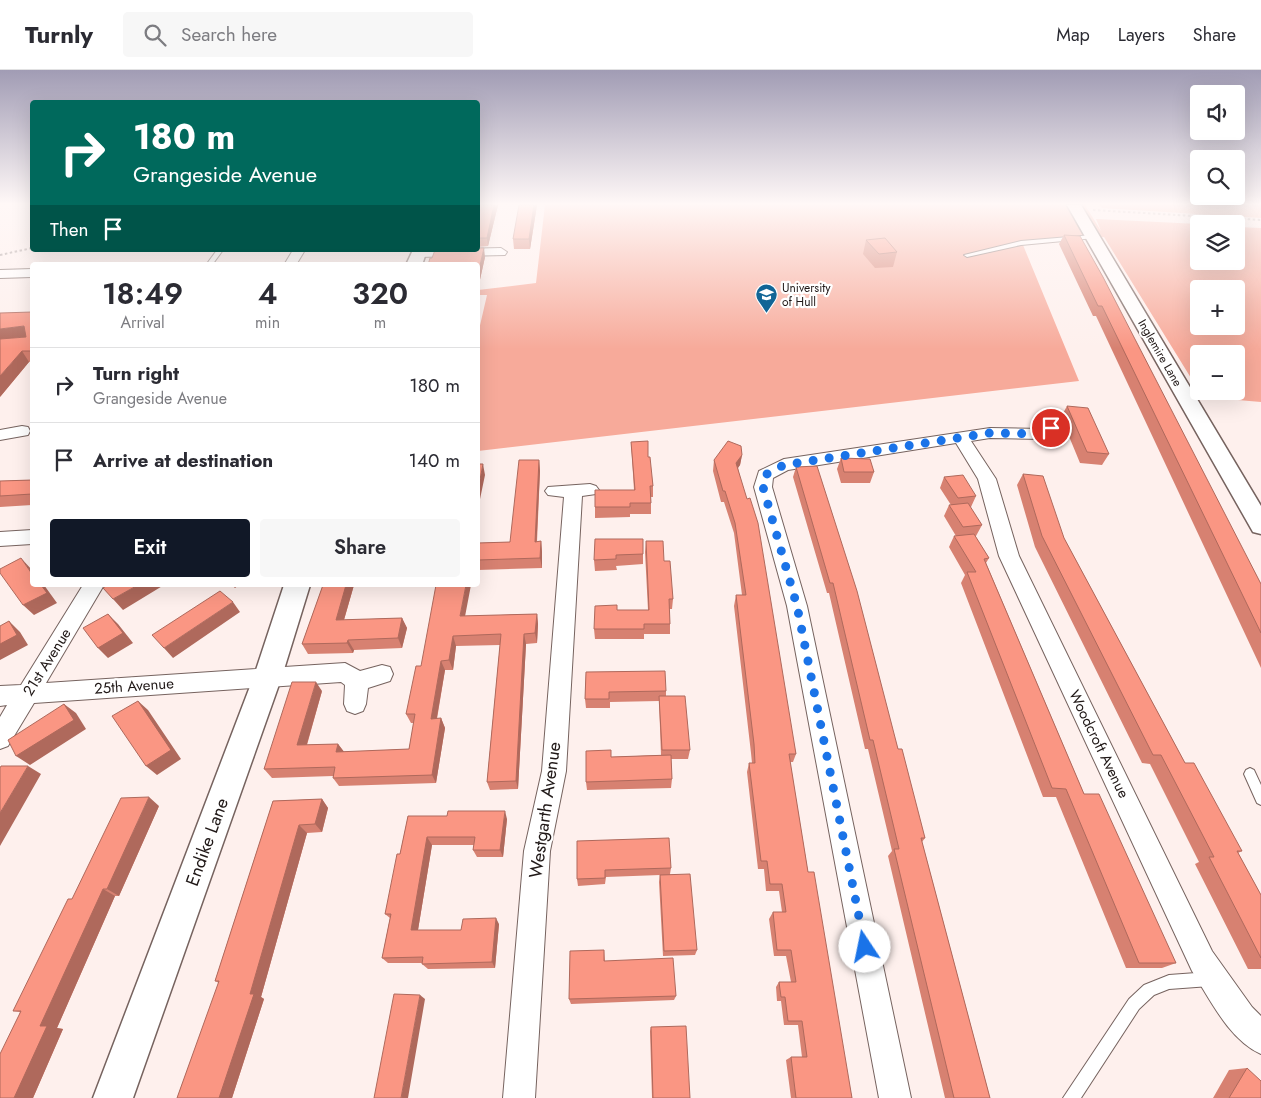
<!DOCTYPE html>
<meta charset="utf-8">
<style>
body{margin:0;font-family:Jost,sans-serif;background:#f7f7f7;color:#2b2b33;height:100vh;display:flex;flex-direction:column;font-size:19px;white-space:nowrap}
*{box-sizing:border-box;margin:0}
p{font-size:16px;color:#7c7c81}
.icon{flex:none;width:28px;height:28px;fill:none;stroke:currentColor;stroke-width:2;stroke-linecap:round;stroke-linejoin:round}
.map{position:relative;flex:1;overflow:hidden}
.drawer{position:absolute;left:30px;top:192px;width:450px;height:325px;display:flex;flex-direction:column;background:#fff;border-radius:5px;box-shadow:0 5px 20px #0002}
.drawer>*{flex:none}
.guide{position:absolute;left:30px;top:30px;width:450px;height:152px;border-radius:5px;box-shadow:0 5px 20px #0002;background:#00695c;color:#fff;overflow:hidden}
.fabs{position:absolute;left:1190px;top:15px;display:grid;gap:10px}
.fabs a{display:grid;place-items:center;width:55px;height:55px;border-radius:5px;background:#fff;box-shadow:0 5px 20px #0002;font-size:25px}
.pin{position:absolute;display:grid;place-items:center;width:42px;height:42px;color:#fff;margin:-21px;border:2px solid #fff;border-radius:50%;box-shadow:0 1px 5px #0007}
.me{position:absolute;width:55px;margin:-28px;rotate:349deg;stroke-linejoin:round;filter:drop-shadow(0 0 4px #0008)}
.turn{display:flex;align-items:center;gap:18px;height:105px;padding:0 20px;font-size:22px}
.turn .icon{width:65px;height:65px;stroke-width:2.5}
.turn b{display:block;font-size:35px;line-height:42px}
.then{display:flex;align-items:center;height:48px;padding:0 20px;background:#0003;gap:10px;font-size:19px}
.eta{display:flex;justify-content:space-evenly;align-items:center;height:85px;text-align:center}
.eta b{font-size:30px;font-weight:600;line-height:35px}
.action{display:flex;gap:10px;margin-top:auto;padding:10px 20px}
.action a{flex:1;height:58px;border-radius:5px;background:#111827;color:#fff;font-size:20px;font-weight:600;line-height:58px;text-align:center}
.action a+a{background:#f7f7f7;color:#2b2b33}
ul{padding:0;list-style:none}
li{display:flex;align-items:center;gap:15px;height:75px;padding:0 20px;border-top:1px solid #e1e1e2}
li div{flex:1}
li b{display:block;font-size:19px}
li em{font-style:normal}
header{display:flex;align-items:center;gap:30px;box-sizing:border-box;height:70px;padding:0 25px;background:#fff;border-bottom:1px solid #e1e1e2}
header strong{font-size:24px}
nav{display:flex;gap:28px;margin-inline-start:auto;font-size:18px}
.search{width:350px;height:45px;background:#f7f7f7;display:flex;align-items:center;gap:12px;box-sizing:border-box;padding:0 18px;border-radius:5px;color:#7c7c81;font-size:19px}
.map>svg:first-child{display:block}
.green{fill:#f7aa9a;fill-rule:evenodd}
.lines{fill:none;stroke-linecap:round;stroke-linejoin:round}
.service-casing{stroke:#76635f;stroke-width:2}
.minor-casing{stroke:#76635f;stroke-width:2}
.tertiary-casing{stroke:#76635f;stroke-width:3}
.path{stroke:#9c908e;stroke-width:2;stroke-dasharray:2.5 2.5;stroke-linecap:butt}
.service{fill:#fff;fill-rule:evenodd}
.minor{fill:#fff;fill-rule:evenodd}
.tertiary{fill:#fff;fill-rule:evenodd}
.wall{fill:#d78171}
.shaded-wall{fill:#af695c}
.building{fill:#fa9683;stroke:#af695c}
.route{stroke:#1a73e8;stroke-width:9;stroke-dasharray:0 16.2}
.labels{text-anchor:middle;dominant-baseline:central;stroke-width:4.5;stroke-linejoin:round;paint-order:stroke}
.far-poi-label{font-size:12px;fill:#201817;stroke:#fff;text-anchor:start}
.far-street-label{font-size:12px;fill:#201817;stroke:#fff}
.street-label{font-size:15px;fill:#201817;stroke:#fff}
.near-street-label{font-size:18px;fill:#201817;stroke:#fff}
</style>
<header>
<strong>Turnly</strong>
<div class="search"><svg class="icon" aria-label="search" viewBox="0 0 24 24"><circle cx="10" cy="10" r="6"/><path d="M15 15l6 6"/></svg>Search here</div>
<nav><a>Map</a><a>Layers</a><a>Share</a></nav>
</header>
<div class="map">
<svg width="1261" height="1028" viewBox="0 0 1261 1028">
<rect width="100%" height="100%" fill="#fef0ed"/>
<!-- green -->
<path class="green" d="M545 135H1085L1101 161 1096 149 1199 154V191H1236V157L1261 158V332L1203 327 1199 321H1236V284H1199V321L1104 167 1023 175 1079 311 478 381V264L487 225H478V220L536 213ZM1199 219H1236V256H1199Z
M1099 135H1261V148L1102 138Z"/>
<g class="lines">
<defs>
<path id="service" d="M1093 165 1095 166V168L1021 175 967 187 964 185 1021 171Z
M217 180H223L212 195H206Z
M1250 698 1254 700 1261 715V735L1257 733 1244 704 1246 700Z
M1210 902 1215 904 1217 909 1215 914 1210 916 1169 919 1154 925 1139 939 1081 1028H1063L1129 929 1144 915 1169 905Z"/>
<path id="minor" d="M501 178 507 182 505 185 418 187 412 183 416 180Z
M293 180H305L296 195H284Z
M32 199V207L0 208V200Z
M22 356 28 357 30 361 28 365 0 370V360Z
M990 358 1042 359 1048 360 1050 364 1048 368 1042 369 990 368 971 371 996 409 1019 486 1212 881 1252 937 1261 946V984C1229 970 1210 929 1192 901L999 486 978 409 956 373 788 400 773 408 772 417 807 536 911 1028H879L787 536 754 417 759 401 784 389Z
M590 414 596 416 599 420 596 424 582 426 566 701 550 781 535 1028H503L524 781 542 701 564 427 548 425 545 421 548 417Z
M32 460V474L0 476V462Z
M83 515H104L46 613 345 593 360 601 382 595 390 597 393 604 390 611 368 618 366 634 363 641 355 644 347 641 344 634 345 615 341 612 34 633 8 676 0 679V647L7 635 0 636V616L21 615Z"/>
<path id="tertiary" d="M1067 135H1081L1261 436V464L1253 462Z
M413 180H427L422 195H406Z
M284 515H310L282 606 133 1028H93L254 606Z"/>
</defs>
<!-- service casing -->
<use href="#service" class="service-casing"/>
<!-- minor casing -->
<use href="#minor" class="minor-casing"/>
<!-- tertiary casing -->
<use href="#tertiary" class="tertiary-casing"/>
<!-- path -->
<path class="path" d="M1093 140 1261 150
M0 185 32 178"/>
<!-- service -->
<use href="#service" class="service"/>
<!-- minor -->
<use href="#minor" class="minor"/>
<!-- tertiary -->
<use href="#tertiary" class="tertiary"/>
</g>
<!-- wall -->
<path class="wall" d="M478 135H498L488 176 478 177Z
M537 135 530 179H514L513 169Z
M1064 165 1261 514V598L1096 246H1093L1059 174Z
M866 170 897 182 893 197 875 198 863 184Z
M485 187 479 214H478V195Z
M32 242V291L29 292 0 327Z
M1067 336 1109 384 1102 395 1080 393 1061 347Z
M631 372 648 387 653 416V427H651V444H630V447L595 448V437L634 420Z
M742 385 740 395 738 398 796 684 793 692H790L808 802 852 1028H791L786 990 791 987H802L798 955H784L781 931H777L776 917 779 912H791L786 886H774L769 849 773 842H782L779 821H766L764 799H758L747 702 749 693H752L751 683 734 536 736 525H742L734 463 724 432H721L713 401 714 390Z
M841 388 874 402 870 413H841L837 399Z
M539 390 540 401 537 472 541 471 542 482V498L478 500V473L510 472Z
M796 397 898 679 925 768 922 772 990 1028H945L888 786 892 781 868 679H865L829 523H827L793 407Z
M1023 404 1064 468 1185 693 1242 781 1238 783 1261 825V899H1248L1195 794 1199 792 1150 694 1142 693 1035 477 1017 415Z
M944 407 976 426 971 437H970L982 455 976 466H975L989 488 986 493 1084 724 1176 893 1162 898H1126L1056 727H1043L961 513 965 505 949 477 954 466H956L944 446 949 435H951L940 418Z
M32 410V435L0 437V411Z
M643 469V494L616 496 617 500 595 501 594 490Z
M646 471 664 491 673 529 672 539H669L670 554V564H644V569H595L594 559 617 540H648L645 482Z
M323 515H354L344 550 402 548 407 558 402 578 354 580 353 583 308 584 302 574Z
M537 544 538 554 537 573 526 574 518 719 490 720 487 712 500 575 456 576 453 600H445L437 649 441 648 445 658 436 713 339 716 333 708V706L272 708 264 699 322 621 307 675 338 674 344 682 409 679 414 653H411L406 644 421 596 465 546Z
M586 602 666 621V626L690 680 688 689H671L672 709 671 718 587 720 586 712 611 687 661 685 659 631 610 632V638H586L585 629Z
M322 729 328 738 322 762 307 763 261 927 264 929 232 1028H177L219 913 215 911 273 731Z
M159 736 119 826H115L57 958 63 959 33 1028H0L20 942 13 941 72 829Z
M408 746 507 749 503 787H477L473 780 474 775H432L418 860H461L499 854 495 898 428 899 422 894V893H388L382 888 390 848 385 844 400 784Z
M577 771 671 798 670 804 697 880 695 885 663 886 659 812 660 805 606 807 605 814 578 816 577 809Z
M604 880 605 891 676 926 674 930 571 934 569 929Z
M651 957 690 1028H652L650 961Z
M1247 998 1261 1028H1213L1229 1000Z"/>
<!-- shaded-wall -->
<path class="shaded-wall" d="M494 135H498L488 176 487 168Z
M534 135H537L530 179 529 169Z
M484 178 485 187 479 214 478 204Z
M24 256 32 266 0 270V259Z
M22 281 29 292 0 327V306Z
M742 385 740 395 734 403 736 393Z
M539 390 540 401 536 482 535 472Z
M483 394 485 405 479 434 478 427V420Z
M541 471 542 482V498L540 488Z
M21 488 32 500V504Z
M41 515H44L57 533 34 545 23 535Z
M138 515H164L123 540 113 529Z
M232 515H239L235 518Z
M346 515H354L341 560 336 550Z
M466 515H471L463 557 460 546Z
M233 532 240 542 173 588 164 578Z
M108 544 118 554 133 573 108 588 98 578Z
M537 544 538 554 537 573 535 563Z
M402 548 407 558 402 578 398 568Z
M9 551 20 562 28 575 0 590V574Z
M524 564 526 574 518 719 516 711Z
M453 566 456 576 453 600 449 590Z
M348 570 354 580 353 583 347 573Z
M441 591 445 600 435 658 431 649Z
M316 612 322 621 304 684 297 675Z
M138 631 148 640 181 689 157 705 146 696Z
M64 634 76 643 86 659 30 695 16 686Z
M441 648 445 658 436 713 432 705Z
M338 674 345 683 336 682Z
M28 696 41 704 0 776V743Z
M149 727 159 736 119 826 107 819Z
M322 729 328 738 322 762 315 754Z
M505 741 507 749 503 787 500 780Z
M299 755 307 763 261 927 264 929 232 1028H219L250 924Z
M427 767 432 775 417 866 411 860Z
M103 819 115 826 57 958 63 959 33 1028H14L40 956Z
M496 848 499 854 495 898 492 892Z
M420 925 425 929 408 1028H401Z"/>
<!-- building -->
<path class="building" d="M478 135H494L487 168H478Z
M519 135H534L529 169H513Z
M1064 165 1080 166 1103 207 1261 514V563L1102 236H1098Z
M885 168 897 182 879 184 866 170Z
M478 178H484L478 204V195H428L430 188H432L435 180H478Z
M32 242V281H22L0 306V269L26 267 24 256 0 259V243Z
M1067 336 1088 338 1109 384 1087 382Z
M648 371V387H650L653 416H650L651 433H630V437H595V420H635L631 372Z
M728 371 741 376 742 385 736 393 747 429 750 428 758 453 796 684H789L808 802H814L852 1028H796L791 987H807L802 951H788L785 927H781L779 912H796L791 880H777L773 842H786L782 814H770L767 791H761L749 693H755L754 674 736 525H746L735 453 725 421H723L714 390Z
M841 388 870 389 874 402H844Z
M519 390H539L535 472 541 471 540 488 478 490V473L510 472Z
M478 394H483L478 420Z
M817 396 857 521 898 679H902L925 768H921L990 1028H954L894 779H899L873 670H870L833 513H830L796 397Z
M1023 404 1043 406 1064 468 1185 693H1194L1242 781H1237L1261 825V888L1209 787H1214L1161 685H1153L1042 466Z
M963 405 976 426 958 428 944 407Z
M32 410V424L0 426V411Z
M968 433 982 455 963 457 949 435Z
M974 464 989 488 984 489 1084 724H1099L1176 893H1139L1066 719 1052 718 967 502H976L954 466Z
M595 469H643V484L616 485V489L594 490Z
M646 471H663L664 491H670L673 529H669L670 554H644V559H594L595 536 617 535V540H649Z
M21 488 32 504V515H41L47 523 23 535 0 503V499Z
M108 515H138L113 529 103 518Z
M323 515H346L336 550 402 548 398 568 348 570 347 573 302 574Z
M436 515H466L460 546 537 544 535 563 524 564 516 711 487 712 501 564 453 566 449 590 441 591 431 649 441 648 432 705 333 708 335 697 264 699 292 612H316L297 675 338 674 336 682 409 679 415 644H406L416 596H421Z
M220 521 233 532 164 578 152 565Z
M108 544 123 563 98 578 83 558Z
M9 551 17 565 0 574V556Z
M665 601 666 621 609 622V629H585L586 602Z
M659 626H685L690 680H662Z
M138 631 171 680 146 696 112 646Z
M64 634 74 650 16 686 8 670Z
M611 680V687L671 685 672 709 586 712V681Z
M1 696H28L0 743V698Z
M149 727 107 819H103L40 956H47L14 1028H0V984L21 941H13L68 829H72L121 728Z
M322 729 315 754 299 755 250 924H254L219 1028H177L219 911H215L273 731Z
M448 741H505L500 780H473L475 767H427L411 860H461L463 849 496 848 492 892 422 894 423 887 382 888 391 844H385L397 784H400L408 746H447Z
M669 768 671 798 605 800V808L577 809V771Z
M690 804 697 880 664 881 660 805Z
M604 880V891L673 888 676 926 569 929 570 881Z
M394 924 420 925 401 1028H374Z
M686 956 690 1028H653L651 957Z
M1247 998 1261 1011V1028H1229Z"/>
<!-- sky -->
<linearGradient id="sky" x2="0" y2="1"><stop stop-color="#a19cb4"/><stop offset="0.48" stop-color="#fff8f7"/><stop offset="1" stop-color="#fff8f7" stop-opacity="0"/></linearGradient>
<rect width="1261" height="279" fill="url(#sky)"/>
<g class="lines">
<!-- route -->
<path class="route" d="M865 877 797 536 763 417 765 405 784 395 990 363 1042 364 1051 358"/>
</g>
<!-- icons -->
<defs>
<symbol id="university-pin" viewBox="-11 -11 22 30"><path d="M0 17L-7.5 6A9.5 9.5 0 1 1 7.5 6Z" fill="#116596" stroke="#fff"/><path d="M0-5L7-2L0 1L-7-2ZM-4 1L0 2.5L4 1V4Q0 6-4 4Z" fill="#fff"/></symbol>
</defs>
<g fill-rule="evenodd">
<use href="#university-pin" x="754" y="212" width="25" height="34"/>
</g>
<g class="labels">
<!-- far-poi labels -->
<g class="far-poi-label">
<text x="782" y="218">University<tspan x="782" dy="14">of Hull</tspan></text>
</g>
<!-- far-street labels -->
<g class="far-street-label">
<text transform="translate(1160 283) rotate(60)">Inglemire Lane</text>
</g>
<!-- street labels -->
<g class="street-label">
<text transform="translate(47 592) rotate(-58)">21st Avenue</text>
<text transform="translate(134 616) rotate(-4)">25th Avenue</text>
<text transform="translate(1099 674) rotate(64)">Woodcroft Avenue</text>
</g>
<!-- near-street labels -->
<g class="near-street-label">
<text transform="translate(545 740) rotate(-82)">Westgarth Avenue</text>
<text transform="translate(207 772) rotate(-70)">Endike Lane</text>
</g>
</g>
</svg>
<div class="fabs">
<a><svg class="icon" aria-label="sound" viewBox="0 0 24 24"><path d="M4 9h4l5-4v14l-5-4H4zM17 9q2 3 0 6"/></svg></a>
<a><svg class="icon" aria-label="search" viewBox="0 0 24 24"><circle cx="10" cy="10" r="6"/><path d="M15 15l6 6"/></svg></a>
<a><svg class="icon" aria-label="layers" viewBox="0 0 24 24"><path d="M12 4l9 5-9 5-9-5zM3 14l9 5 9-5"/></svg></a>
<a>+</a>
<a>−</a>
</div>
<div class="pin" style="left:1051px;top:358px;background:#d93025"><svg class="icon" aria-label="arrive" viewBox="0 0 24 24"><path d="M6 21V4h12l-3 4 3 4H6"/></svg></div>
<svg class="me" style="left:865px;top:877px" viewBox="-20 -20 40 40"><circle r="19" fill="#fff"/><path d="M0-13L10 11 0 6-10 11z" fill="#1a73e8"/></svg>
<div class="guide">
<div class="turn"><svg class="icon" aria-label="right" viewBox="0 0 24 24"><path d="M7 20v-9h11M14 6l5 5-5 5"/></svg><div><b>180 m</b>Grangeside Avenue</div></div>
<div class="then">Then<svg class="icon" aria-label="arrive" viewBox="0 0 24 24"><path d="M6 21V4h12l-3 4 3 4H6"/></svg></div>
</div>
<section class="drawer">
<div class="eta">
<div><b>18:49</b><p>Arrival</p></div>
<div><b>4</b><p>min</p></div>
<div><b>320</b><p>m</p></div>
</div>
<ul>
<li><svg class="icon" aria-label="right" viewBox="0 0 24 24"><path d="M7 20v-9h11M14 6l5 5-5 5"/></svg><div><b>Turn right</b><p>Grangeside Avenue</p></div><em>180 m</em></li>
<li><svg class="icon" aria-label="arrive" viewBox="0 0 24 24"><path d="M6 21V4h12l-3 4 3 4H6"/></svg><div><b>Arrive at destination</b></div><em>140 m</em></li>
</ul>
<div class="action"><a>Exit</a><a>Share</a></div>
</section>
</div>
